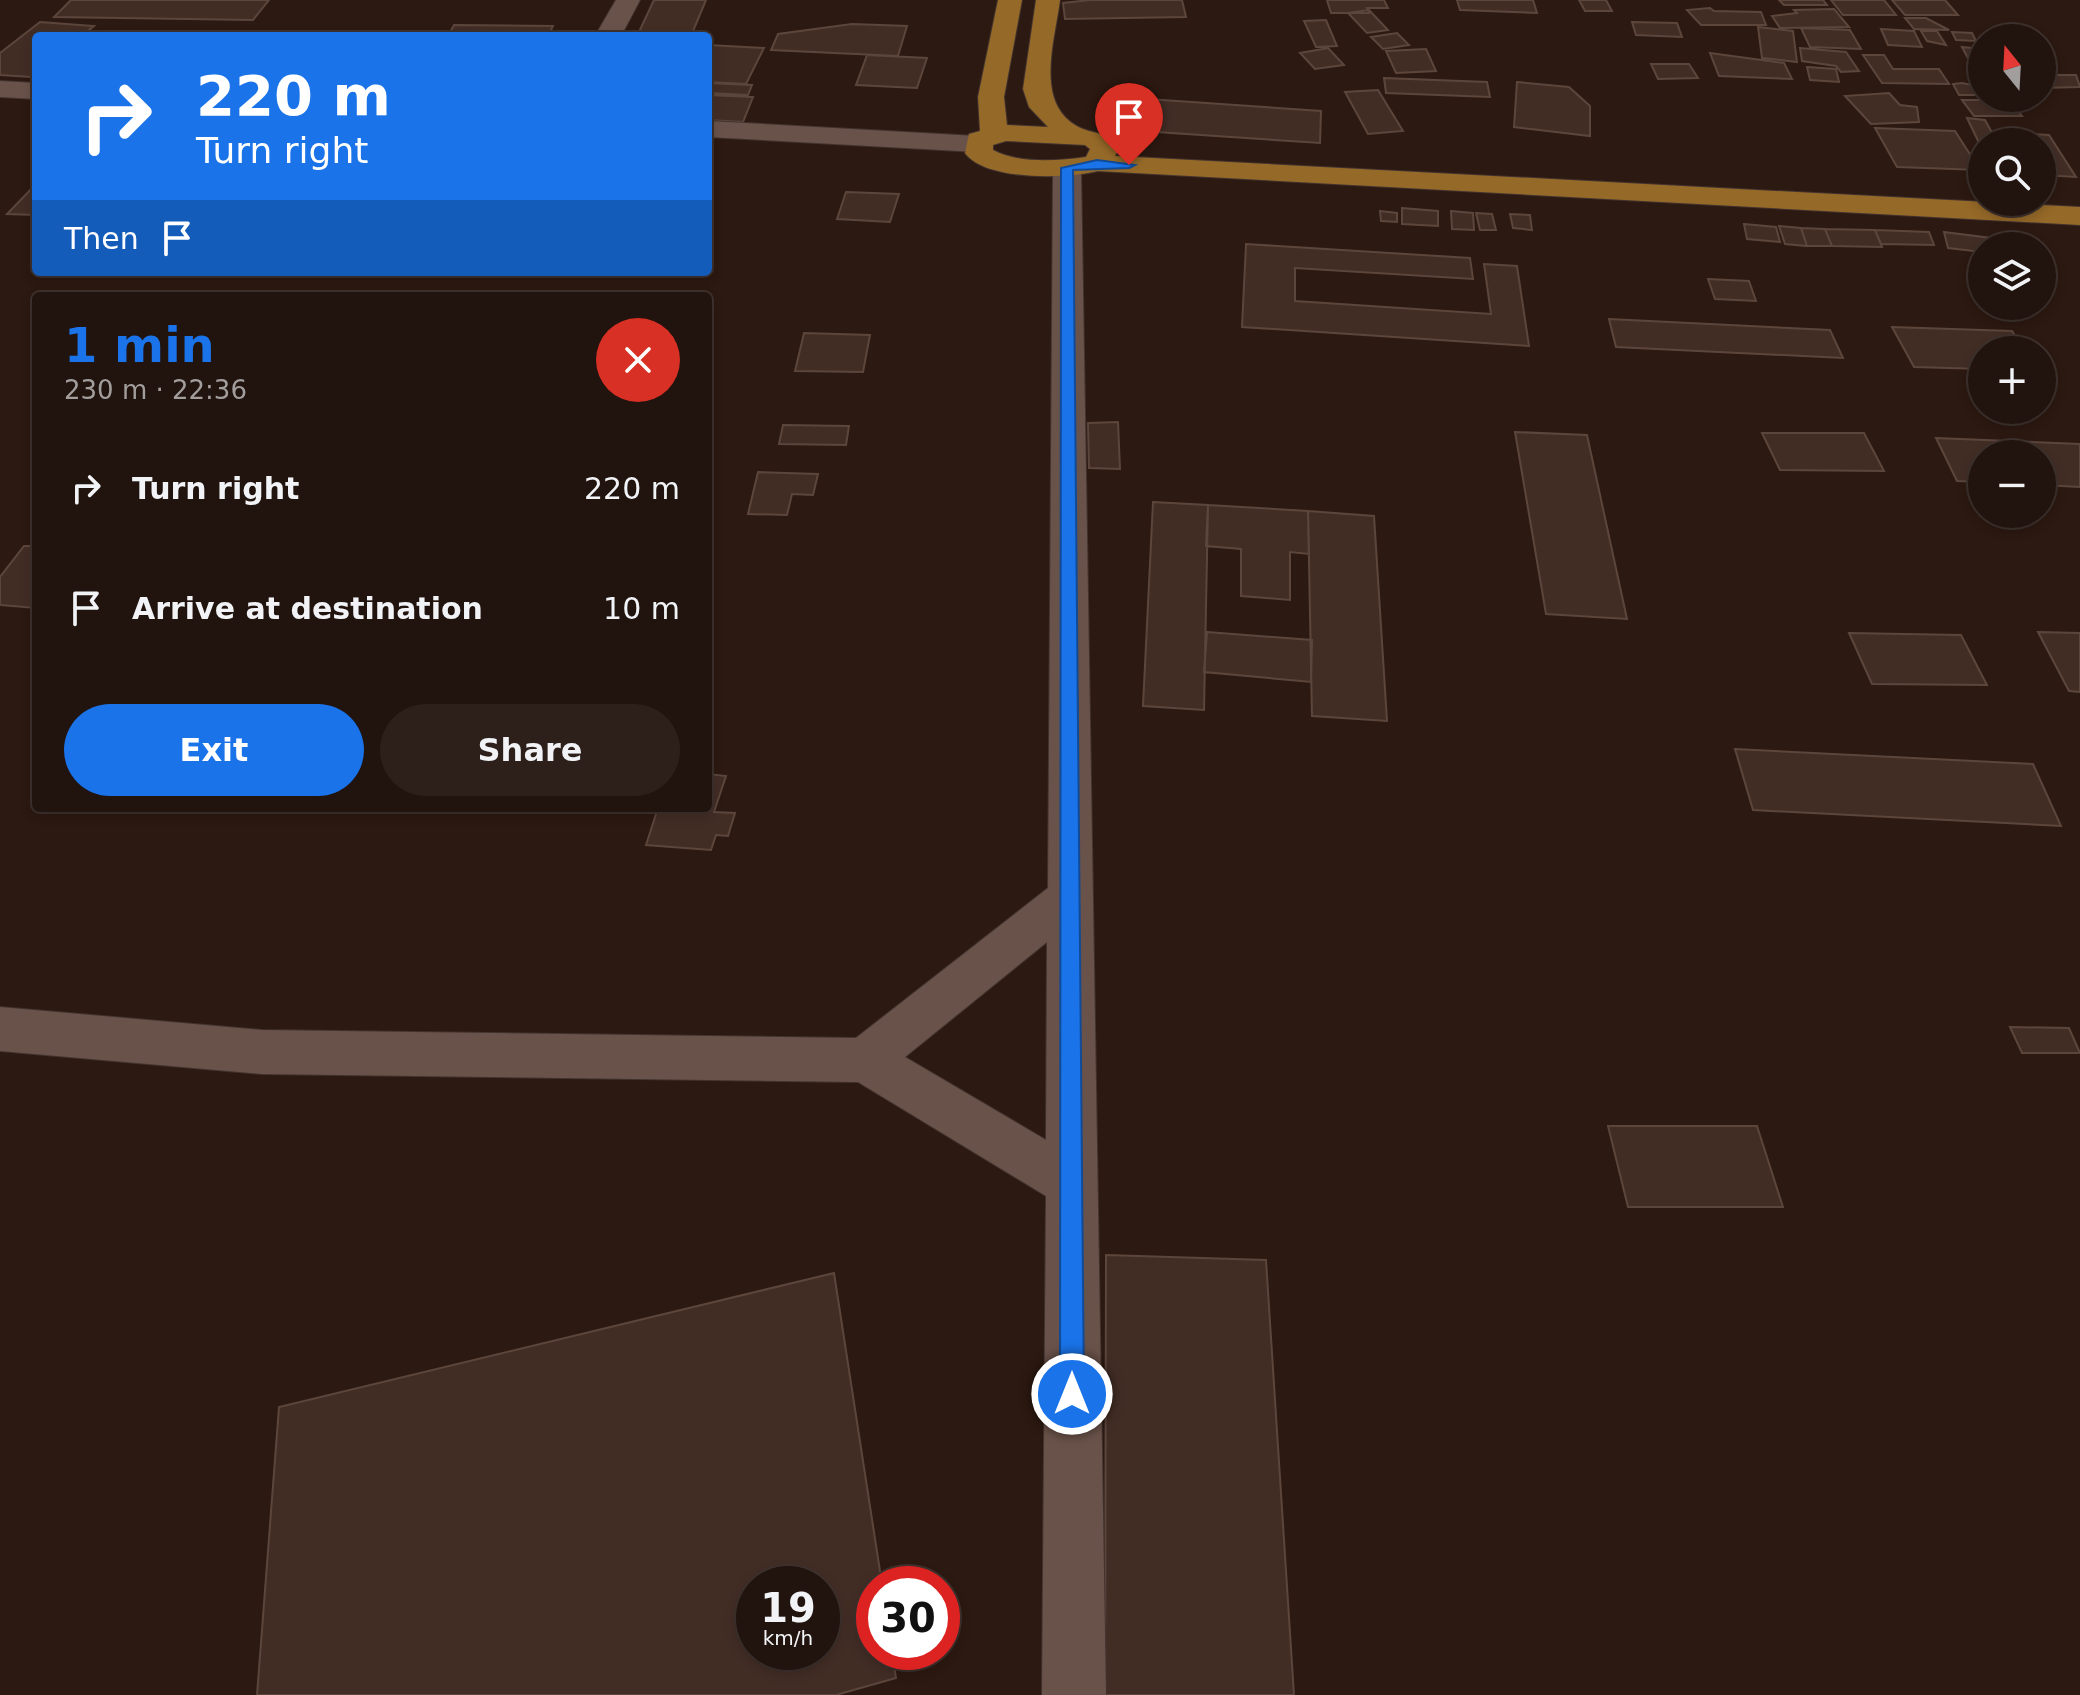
<!DOCTYPE html>
<meta charset="utf-8">
<style>
body{margin:0;font-family:"DejaVu Sans",sans-serif;background:#2d201b;color:#f1f3f6;height:100vh;display:flex;flex-direction:column;font-size:30px;white-space:nowrap}
*{box-sizing:border-box;margin:0}
p{font-size:26px;color:#a29e9d}
.icon{flex:none;width:44px;height:44px;fill:none;stroke:currentColor;stroke-width:2;stroke-linecap:round;stroke-linejoin:round}
.map{position:relative;flex:1;overflow:hidden}
.drawer{position:absolute;left:32px;top:292px;width:680px;height:520px;display:flex;flex-direction:column;background:#21130d;border-radius:8px;box-shadow:0 4px 12px #0003,0 0 0 2px #3e322e}
.drawer>*{flex:none}
.banner{position:absolute;left:32px;top:32px;width:680px;height:244px;border-radius:8px;box-shadow:0 4px 12px #0003,0 0 0 2px #3e322e;background:#1a73e8;color:#fff;overflow:hidden}
.needle{width:52px;rotate:342deg}
.tools{position:absolute;left:1968px;top:24px;display:grid;gap:16px}
.tools a{display:grid;place-items:center;width:88px;height:88px;border-radius:50%;background:#21130d;box-shadow:0 4px 12px #0003,0 0 0 2px #3e322e;font-size:40px}
.speed{position:absolute;left:736px;top:1566px;display:flex;gap:16px;font-size:40px;font-weight:700;text-align:center}
.speed>*{display:grid;place-content:center;width:104px;height:104px;border-radius:50%;background:#21130d;box-shadow:0 4px 12px #0003,0 0 0 2px #3e322e;line-height:1}
.speed small{font-size:20px;font-weight:400}
.speed .limit{border:12px solid #d22;background:#fff;color:#111}
.pin{position:absolute;display:grid;place-items:center;width:68px;height:68px;color:#fff;margin:-82px -34px;border-radius:50% 50% 50% 0;rotate:-45deg;box-shadow:0 0 8px #0007}
.pin .icon{rotate:45deg}
.me{position:absolute;width:88px;margin:-44px;rotate:0deg;stroke-linejoin:round;filter:drop-shadow(0 0 6px #0008)}
.turn{display:flex;align-items:center;gap:28px;height:168px;padding:0 32px;font-size:36px}
.turn .icon{width:104px;height:104px;stroke-width:2.5}
.turn b{display:block;font-size:56px;line-height:68px}
.then{display:flex;align-items:center;height:76px;padding:0 32px;background:#0003;gap:16px;font-size:30px}
.round{display:grid;place-items:center;flex:none;width:84px;height:84px;border-radius:42px;background:#2d201b}
.head{display:flex;align-items:center;justify-content:space-between;height:136px;padding:0 32px}
h1{font-size:48px;font-weight:700;line-height:60px;color:#1a73e8}
.button{display:flex;gap:16px;margin-top:auto;padding:16px 32px}
.button a{flex:1;height:92px;border-radius:48px;background:#1a73e8;color:#fff;font-size:32px;font-weight:700;line-height:92px;text-align:center}
.button a+a{background:#2d201b;color:#f1f3f6}
ul{padding:0;list-style:none}
li{display:flex;align-items:center;gap:24px;height:120px;padding:0 32px}
li div{flex:1}
li b{display:block;font-size:30px}
li em{font-style:normal}
.map>svg:first-child{display:block}
.building{fill:#422d25;stroke:#5c463c;stroke-width:2;fill-rule:evenodd}
.lines{fill:none;stroke-linecap:round;stroke-linejoin:round}
.minor-casing{stroke:#42332f;stroke-width:2}
.major-casing{stroke:#42332f;stroke-width:2}
.minor{fill:#695249;fill-rule:evenodd}
.major{fill:#956928;fill-rule:evenodd}
.route{fill:#1a73e8;stroke:#114b97;stroke-width:2}
</style>
<div class="map">
<svg width="2080" height="1695" viewBox="0 0 2080 1695">
<rect width="100%" height="100%" fill="#2c1911"/>
<!-- building -->
<path class="building" d="M71 0H269L253 20 54 17Z
M654 0H706L691 36H637Z
M1090 0H1182L1186 17 1065 19 1063 3Z
M1327 0H1384L1388 8H1367L1369 13H1331Z
M1457 0H1533L1537 13 1460 10Z
M1579 0H1606L1612 11H1585Z
M1779 0H1823L1827 5H1784Z
M1831 0H1884L1896 15H1843Z
M1892 0H1945L1958 15H1905Z
M1710 8 1714 11 1761 12 1766 25H1701L1687 10Z
M1834 9 1849 27 1780 28 1772 16 1797 13 1794 10Z
M1369 10 1388 30 1367 33 1348 13Z
M1905 18H1926L1949 30 1914 29Z
M1326 20 1337 46 1316 47 1304 21Z
M40 22 94 26 81 36H36V73L31 77 0 75V53Z
M1632 22 1677 23 1682 37 1636 35Z
M852 24 907 26 898 56 771 50 778 34Z
M454 25 553 26 548 36H448Z
M1758 27 1793 31 1797 62 1762 58Z
M1801 28 1850 30 1861 49 1810 47Z
M1881 29 1914 31 1922 47 1888 45Z
M1921 31H1937L1946 45 1927 41Z
M1952 32 1972 33 1976 41 1956 40Z
M1397 33 1409 45 1383 49 1371 37Z
M708 45 764 48 746 84 708 82Z
M1962 47 1982 49V67L1972 66Z
M1328 48 1344 65 1315 69 1300 53Z
M1800 48 1846 52 1859 71 1841 72 1836 66 1802 61Z
M1426 49 1436 71 1396 73 1386 51Z
M1710 53 1784 63 1792 79 1719 76Z
M867 55 927 58 917 88 856 85Z
M1863 55H1884L1893 69H1939L1949 84 1882 83Z
M1651 64H1689L1698 78 1658 79Z
M1807 67 1836 69 1839 82 1810 80Z
M2042 75H2076L2080 87 2042 88Z
M1384 78 1487 82 1490 97 1386 93Z
M1517 82 1569 87 1590 106V136L1514 127Z
M708 83 752 85 748 95 708 93Z
M1962 83 1982 87V95H1959L1953 84Z
M1378 90 1403 131 1368 134 1345 92Z
M1889 93 1900 105 1917 107 1919 122 1871 124 1845 96Z
M708 95 753 97 743 122 708 120Z
M1148 99 1321 111 1320 143 1142 131Z
M1962 100H2009L2022 116H1974Z
M1967 118 1985 120 1997 142H1982V149Z
M1875 128 1955 131 1980 170 1897 167Z
M2003 132 2049 135 2076 177 2042 175V142H2009Z
M36 184V215L7 214Z
M846 192 899 194 890 222 837 219Z
M1402 208 1438 211V226L1402 224Z
M1380 211 1397 213V222L1381 221Z
M1451 211 1473 213 1474 230 1452 229Z
M1476 213 1492 214 1496 230H1480Z
M1510 214 1530 215 1532 230 1513 228Z
M1744 224 1776 227 1780 242 1747 239Z
M1779 226 1801 228 1807 246 1785 244Z
M1801 228 1825 229 1832 246H1807Z
M1825 229 1875 230 1882 247 1832 246Z
M1875 230 1929 232 1934 245 1881 244Z
M1944 232 2023 242 2025 246H1982V252L1948 248Z
M1246 244 1470 258 1473 279 1295 268V301L1491 314 1484 264 1517 266 1529 346 1242 327Z
M1708 279 1749 281 1756 301 1715 299Z
M1609 319 1830 330 1843 358 1616 347Z
M1892 327 2012 331 2024 350H1982V369L1914 367Z
M804 333 870 335 863 372 795 371Z
M1118 422 1120 469 1089 468 1088 423Z
M783 425 849 426 846 445 779 444Z
M1515 432 1587 435 1627 619 1546 614Z
M1762 433H1864L1884 471 1780 470Z
M1936 438 2080 444V487L2042 485V454H1982V482L1957 481Z
M758 472 818 474 813 495 792 494 787 515 748 514Z
M1153 502 1208 505 1204 710 1143 706Z
M1208 505 1308 511 1309 554 1290 552V600L1241 596V549L1206 546Z
M1308 511 1374 516 1387 721 1312 716Z
M24 546H36V608L0 605V577Z
M1207 632 1312 640 1311 682 1204 672Z
M2038 632 2080 633V692L2069 691Z
M1849 633 1961 635 1987 685 1872 684Z
M1735 749 2033 764 2061 826 1753 810Z
M708 774 726 776 714 812 735 813 728 836 716 835 711 850 646 845 658 808H708Z
M2010 1027 2069 1028 2080 1053H2022Z
M1608 1126H1757L1783 1207H1628Z
M1106 1255 1266 1260 1294 1695H1105Z
M834 1273 882 1584H874V1652H892L896 1678 836 1695H257L279 1407ZM754 1584H822V1652H754Z"/>
<g class="lines">
<defs>
<path id="minor" d="M616 0H640L621 36H595Z
M0 81 36 83V99L0 97Z
M708 121 977 136 987 138 991 144 987 150 977 152 708 137Z
M1067 160 1077 162 1081 168 1106 1695H1042L1046 1196 858 1082 262 1074 0 1051V1007L262 1030 856 1038 1048 888 1053 168 1057 162ZM1047 942 1046 1140 905 1057Z"/>
<path id="major" d="M998 0H1022L1004 97 1007 125 1048 127 1029 107 1023 89 1036 0H1060C1055 41 1032 108 1083 129 1099 135 1108 132 1119 148L1115 156 2080 207V225L1098 171C1067 179 985 181 965 153L969 134 980 131 978 97ZM1006 141 1085 145 1090 149 1086 157C1058 161 1019 164 993 150V145Z"/>
</defs>
<!-- minor casing -->
<use href="#minor" class="minor-casing"/>
<!-- major casing -->
<use href="#major" class="major-casing"/>
<!-- minor -->
<use href="#minor" class="minor"/>
<!-- major -->
<use href="#major" class="major"/>
</g>
<!-- route -->
<path class="route" d="M1097 160 1135 165 1129 168 1073 170 1084 1394 1080 1402 1072 1406 1064 1402 1060 1394 1061 168Z"/>
</svg>
<div class="tools">
<a><svg class="needle" viewBox="-14 -14 28 28"><path d="M0-13l5 13h-10z" fill="#e53935"/><path d="M0 13l5-13h-10z" fill="#a29e9d"/></svg></a>
<a><svg class="icon" aria-label="search" viewBox="0 0 24 24"><circle cx="10" cy="10" r="6"/><path d="M15 15l6 6"/></svg></a>
<a><svg class="icon" aria-label="layers" viewBox="0 0 24 24"><path d="M12 4l9 5-9 5-9-5zM3 14l9 5 9-5"/></svg></a>
<a>+</a>
<a>−</a>
</div>
<div class="speed"><div>19<small>km/h</small></div><div class="limit">30</div></div>
<div class="pin" style="left:1129px;top:165px;background:#d93025"><svg class="icon" aria-label="arrive" viewBox="0 0 24 24"><path d="M6 21V4h12l-3 4 3 4H6"/></svg></div>
<svg class="me" style="left:1072px;top:1394px" viewBox="-20 -20 40 40"><circle r="17" fill="#1a73e8" stroke="#fff" stroke-width="3"/><path d="M0-11L8 9 0 5-8 9z" fill="#fff"/></svg>
<div class="banner">
<div class="turn"><svg class="icon" aria-label="right" viewBox="0 0 24 24"><path d="M7 20v-9h11M14 6l5 5-5 5"/></svg><div><b>220 m</b>Turn right</div></div>
<div class="then">Then<svg class="icon" aria-label="arrive" viewBox="0 0 24 24"><path d="M6 21V4h12l-3 4 3 4H6"/></svg></div>
</div>
<section class="drawer">
<div class="head"><div><h1>1 min</h1><p>230 m · 22:36</p></div><a class="round" style="background:#d93025;color:#fff"><svg class="icon" aria-label="close" viewBox="0 0 24 24"><path d="M6 6l12 12M18 6L6 18"/></svg></a></div>
<ul>
<li><svg class="icon" aria-label="right" viewBox="0 0 24 24"><path d="M7 20v-9h11M14 6l5 5-5 5"/></svg><div><b>Turn right</b></div><em>220 m</em></li>
<li><svg class="icon" aria-label="arrive" viewBox="0 0 24 24"><path d="M6 21V4h12l-3 4 3 4H6"/></svg><div><b>Arrive at destination</b></div><em>10 m</em></li>
</ul>
<div class="button"><a>Exit</a><a>Share</a></div>
</section>
</div>
